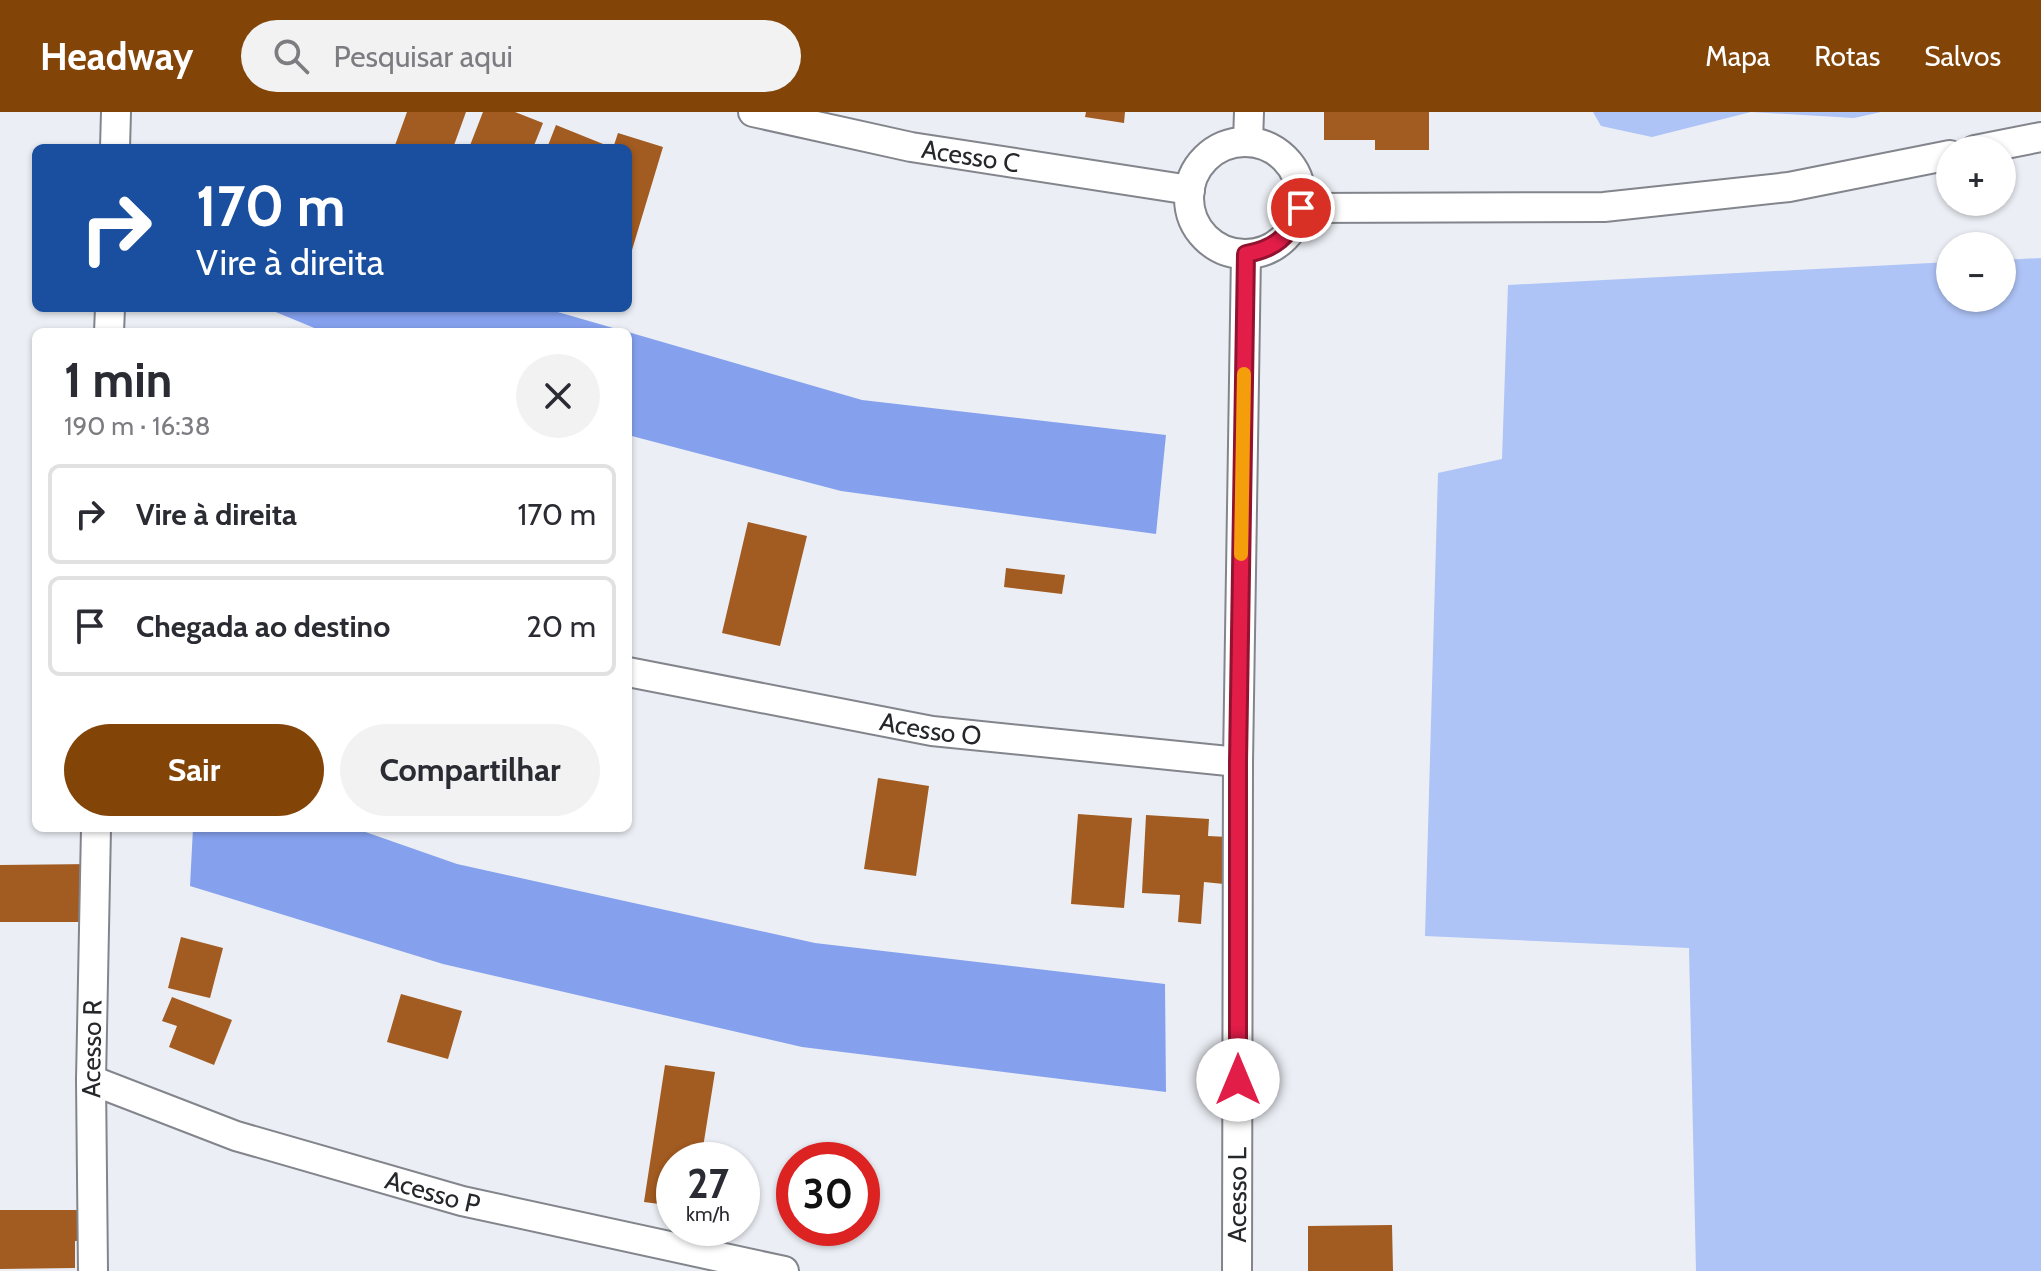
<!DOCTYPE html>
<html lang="pt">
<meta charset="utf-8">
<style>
body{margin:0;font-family:Cabin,sans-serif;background:#f2f2f3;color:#2b2b33;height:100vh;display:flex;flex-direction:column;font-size:30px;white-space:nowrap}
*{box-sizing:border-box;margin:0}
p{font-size:26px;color:#7c7c81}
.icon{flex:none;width:44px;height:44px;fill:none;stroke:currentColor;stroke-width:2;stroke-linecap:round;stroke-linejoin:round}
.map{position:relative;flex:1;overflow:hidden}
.panel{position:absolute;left:32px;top:216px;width:600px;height:504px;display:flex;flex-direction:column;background:#fff;border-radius:12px;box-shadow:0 2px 6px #0004}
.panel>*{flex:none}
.guide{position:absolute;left:32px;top:32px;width:600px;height:168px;border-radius:12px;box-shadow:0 2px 6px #0004;background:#1a4fa0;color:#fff;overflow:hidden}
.controls{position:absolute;left:1936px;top:24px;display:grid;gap:16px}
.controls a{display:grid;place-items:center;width:80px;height:80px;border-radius:50%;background:#fff;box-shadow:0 2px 6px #0004;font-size:40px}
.speed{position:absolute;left:656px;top:1030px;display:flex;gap:16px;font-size:40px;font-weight:700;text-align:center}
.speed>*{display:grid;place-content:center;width:104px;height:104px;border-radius:50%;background:#fff;box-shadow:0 2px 6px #0004;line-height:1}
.speed small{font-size:20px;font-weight:400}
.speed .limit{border:12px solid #d22;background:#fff;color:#111}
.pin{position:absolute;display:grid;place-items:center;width:68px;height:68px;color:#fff;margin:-34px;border:4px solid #fff;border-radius:50%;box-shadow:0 2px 8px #0007}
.me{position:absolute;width:88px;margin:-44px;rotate:0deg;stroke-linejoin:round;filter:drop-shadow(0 0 6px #0008)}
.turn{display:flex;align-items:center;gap:28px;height:168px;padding:0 32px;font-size:36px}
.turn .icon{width:104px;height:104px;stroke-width:2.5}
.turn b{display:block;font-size:56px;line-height:68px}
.round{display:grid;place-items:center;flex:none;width:84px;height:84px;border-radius:42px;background:#f2f2f3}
.head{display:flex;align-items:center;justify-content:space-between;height:136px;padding:0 32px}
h1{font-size:48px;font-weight:700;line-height:60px}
.button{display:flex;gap:16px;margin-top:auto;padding:16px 32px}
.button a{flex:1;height:92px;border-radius:48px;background:#834408;color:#fff;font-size:32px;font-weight:700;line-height:92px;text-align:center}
.button a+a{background:#f2f2f3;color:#2b2b33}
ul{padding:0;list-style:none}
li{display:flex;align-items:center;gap:24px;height:100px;margin:0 16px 12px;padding:0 16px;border:4px solid #e1e1e2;border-radius:12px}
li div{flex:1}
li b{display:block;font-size:30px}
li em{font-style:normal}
header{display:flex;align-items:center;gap:48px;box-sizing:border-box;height:112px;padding:0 40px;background:#834408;color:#fff}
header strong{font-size:38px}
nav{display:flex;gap:44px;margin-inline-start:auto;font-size:28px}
.search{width:560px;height:72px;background:#f2f2f3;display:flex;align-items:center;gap:20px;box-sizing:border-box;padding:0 28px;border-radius:44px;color:#7c7c81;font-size:30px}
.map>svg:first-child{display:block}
.green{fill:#aec3f6}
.water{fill:#85a1ee}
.building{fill:#a25b20}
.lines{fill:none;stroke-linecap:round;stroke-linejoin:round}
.street-casing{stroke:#82858b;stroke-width:32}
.street{stroke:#fff;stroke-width:28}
.route-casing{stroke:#92132f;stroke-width:20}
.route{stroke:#e11d48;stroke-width:14}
.slow{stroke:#f59e0b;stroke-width:14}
.labels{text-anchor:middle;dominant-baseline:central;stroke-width:8;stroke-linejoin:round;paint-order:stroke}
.street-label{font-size:26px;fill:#26272a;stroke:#ebeef4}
</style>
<header>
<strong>Headway</strong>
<div class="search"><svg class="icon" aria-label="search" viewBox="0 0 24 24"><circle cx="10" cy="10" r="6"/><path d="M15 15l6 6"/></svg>Pesquisar aqui</div>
<nav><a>Mapa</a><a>Rotas</a><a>Salvos</a></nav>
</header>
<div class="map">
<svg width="2041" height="1159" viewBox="0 0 2041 1159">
<rect width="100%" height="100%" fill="#ebeef4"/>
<!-- green -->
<path class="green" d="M1593 0H1881L1854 6 1751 0 1652 25 1601 14Z
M2041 146V1159H1696L1689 836 1425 824 1438 361 1502 347 1508 173 1950 150V186H2002V148Z"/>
<!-- water -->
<path class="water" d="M266 196H544L627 220H324Z
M628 220 862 288 1166 323 1156 422 841 379 628 323Z
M193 716H354L457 752 815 831 1165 872 1166 980 802 935 443 852 190 774Z"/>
<!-- building -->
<path class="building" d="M407 0H466L453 36H394Z
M483 0H515L543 11 533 36H469Z
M1086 0H1125L1124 11 1085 5Z
M1324 0H1429V38H1375V28H1324Z
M556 13 608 34 607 36H547Z
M618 21 663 35 632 138 628 137V36H613Z
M748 410 807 424 780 534 722 521Z
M1006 456 1065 463 1062 482 1004 475Z
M878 666 929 674 916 764 864 757Z
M1078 702 1132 706 1124 796 1071 792Z
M1146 703 1209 707 1208 724 1228 725 1224 772 1204 770 1201 812 1178 810 1180 783 1142 781Z
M93 752V810H0V753Z
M181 825 223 836 210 886 168 876Z
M401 882 462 899 448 947 387 930Z
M172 885 232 908 214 953 169 935 177 914 162 909Z
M665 953 715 960 701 1048H674V1094L644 1090Z
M0 1098H90V1128L75 1129V1156L0 1157Z
M1392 1113 1393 1159H1308V1114Z"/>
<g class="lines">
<defs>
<g id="street">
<path id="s1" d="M753 0 911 35 1190 78"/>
<path d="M1248 30 1249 0"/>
<circle cx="1245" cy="86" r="56"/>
<path d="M115 36 116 0"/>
<path d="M1975 38 2041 25"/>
<path d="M1301 96 1604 95 1789 75 1950 43"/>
<path d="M109 220 110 196"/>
<path id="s2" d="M628 560 932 619 1238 650"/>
<path id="s3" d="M91 968 236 1024 462 1089 784 1159"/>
<path id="s4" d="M93 1159 91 968 96 716"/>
<path id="s5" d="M1237 1159 1238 650 1246 142"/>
</g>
</defs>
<!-- street casing -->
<use href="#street" class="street-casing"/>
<!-- street -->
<use href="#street" class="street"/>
</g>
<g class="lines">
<defs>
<path id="route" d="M1238 968V650L1246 142C1275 137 1290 124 1301 96"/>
</defs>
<!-- route casing -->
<use href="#route" class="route-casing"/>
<!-- route -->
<use href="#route" class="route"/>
<!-- slow -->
<path class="slow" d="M1241 442 1244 262"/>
</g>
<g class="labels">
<!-- street labels -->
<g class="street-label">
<text stroke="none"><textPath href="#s1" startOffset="222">Acesso C</textPath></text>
<text stroke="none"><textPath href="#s2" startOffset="308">Acesso O</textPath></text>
<text stroke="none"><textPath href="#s4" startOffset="222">Acesso R</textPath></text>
<text stroke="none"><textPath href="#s3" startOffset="360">Acesso P</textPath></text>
<text stroke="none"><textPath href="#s5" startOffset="76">Acesso L</textPath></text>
</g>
</g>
</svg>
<div class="controls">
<a>+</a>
<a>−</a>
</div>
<div class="speed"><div>27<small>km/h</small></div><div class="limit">30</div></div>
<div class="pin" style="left:1301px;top:96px;background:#d93025"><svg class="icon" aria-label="arrive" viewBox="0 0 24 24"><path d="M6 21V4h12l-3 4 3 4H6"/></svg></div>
<svg class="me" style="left:1238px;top:968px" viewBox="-20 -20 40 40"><circle r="19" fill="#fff"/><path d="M0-13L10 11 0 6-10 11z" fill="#e11d48"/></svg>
<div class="guide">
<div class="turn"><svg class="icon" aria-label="right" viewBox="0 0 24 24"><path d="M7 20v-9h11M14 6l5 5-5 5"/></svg><div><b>170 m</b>Vire à direita</div></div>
</div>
<section class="panel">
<div class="head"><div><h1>1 min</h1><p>190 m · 16:38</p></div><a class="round"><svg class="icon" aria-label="close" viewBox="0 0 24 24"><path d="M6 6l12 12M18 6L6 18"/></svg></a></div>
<ul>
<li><svg class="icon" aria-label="right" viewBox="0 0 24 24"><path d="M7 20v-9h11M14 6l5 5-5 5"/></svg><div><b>Vire à direita</b></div><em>170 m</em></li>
<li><svg class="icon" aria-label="arrive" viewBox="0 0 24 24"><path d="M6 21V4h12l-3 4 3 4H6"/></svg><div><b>Chegada ao destino</b></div><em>20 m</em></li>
</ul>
<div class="button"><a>Sair</a><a>Compartilhar</a></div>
</section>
</div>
